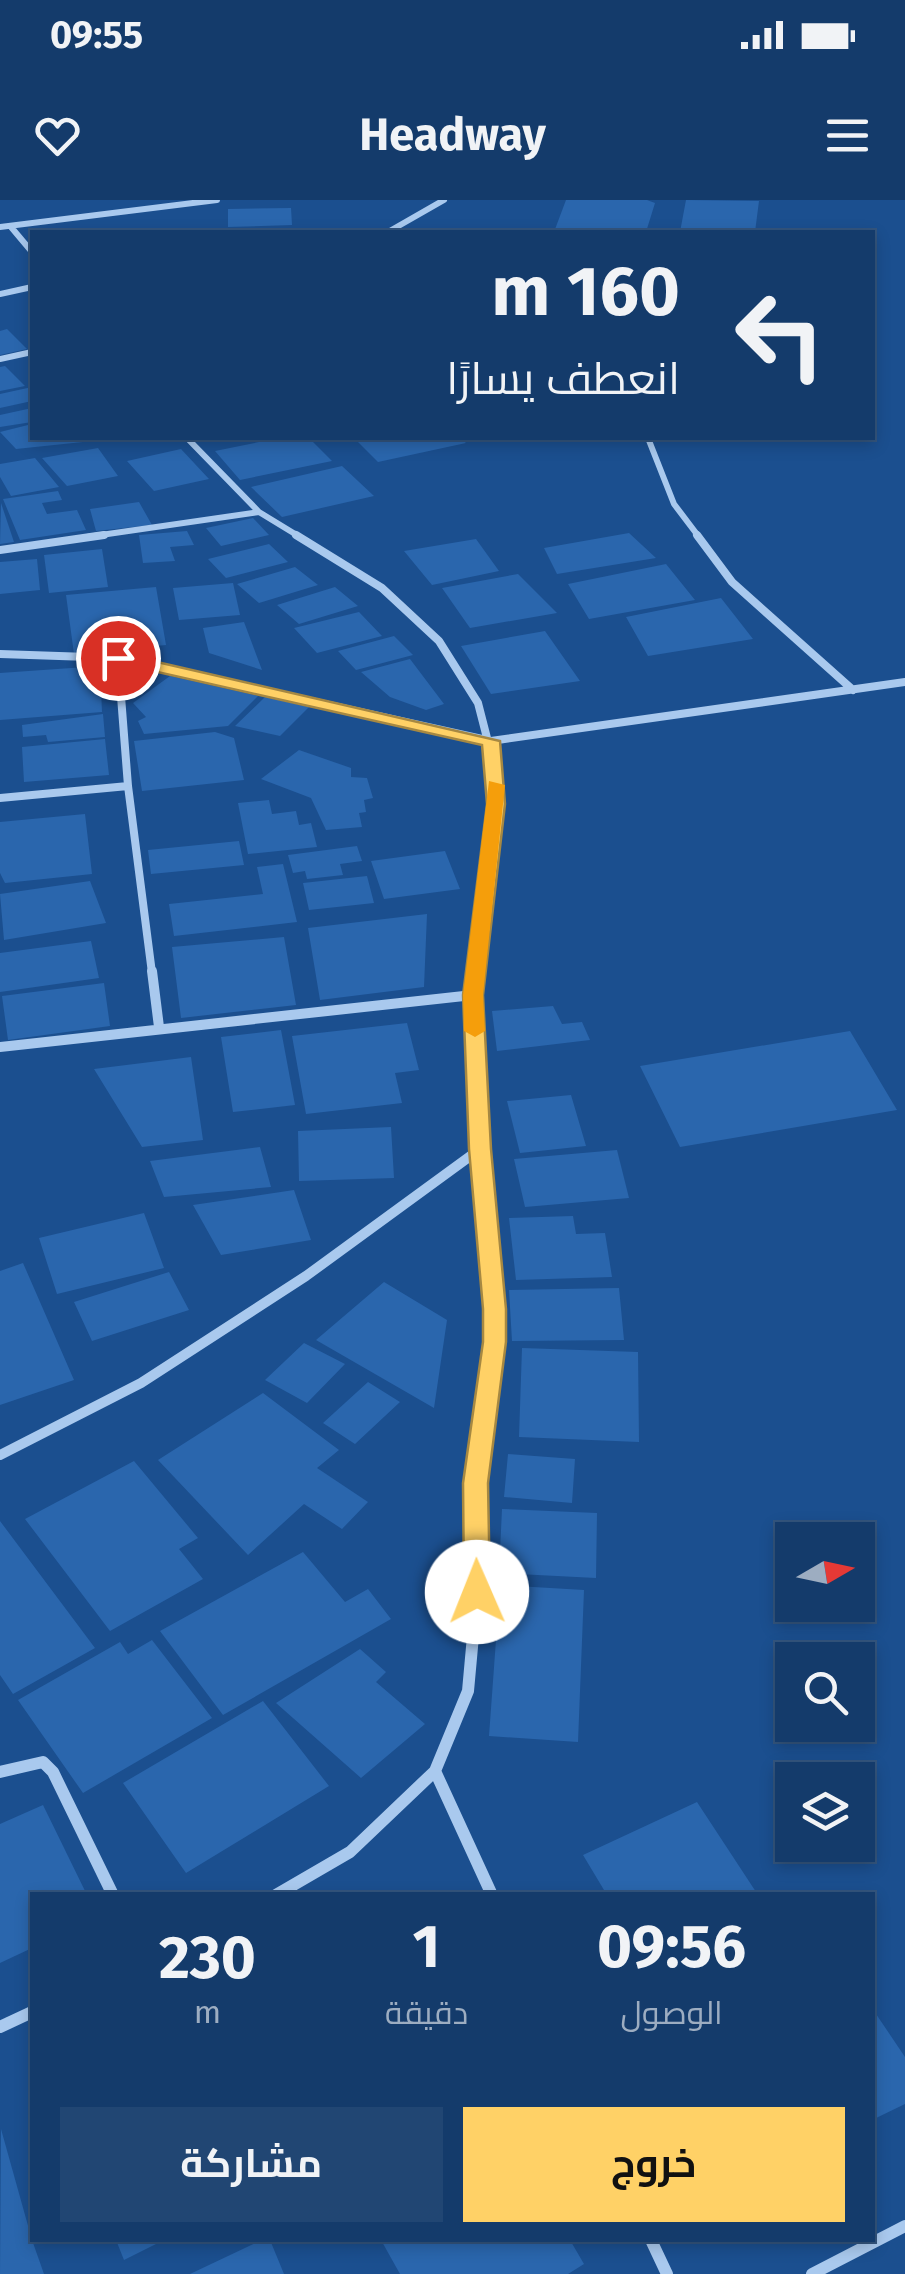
<!DOCTYPE html>
<html lang="ar">
<meta charset="utf-8">
<style>
body{margin:0;font-family:"Fira Sans",Cairo,sans-serif;background:#214673;color:#f1f3f6;direction:rtl;height:100vh;display:flex;flex-direction:column;font-size:38px;white-space:nowrap}
*{box-sizing:border-box;margin:0}
p{font-size:32px;color:#9dadc1}
.icon{flex:none;width:55px;height:55px;fill:none;stroke:currentColor;stroke-width:2;stroke-linecap:round;stroke-linejoin:round}
.map{position:relative;flex:1;overflow:hidden;direction:ltr}
.panel{position:absolute;left:30px;top:1692px;width:845px;height:350px;display:flex;flex-direction:column;background:#143b6b;border-radius:0px;box-shadow:0 5px 15px #0003,0 0 0 2px #33557e;direction:rtl}
.panel>*{flex:none}
.banner{position:absolute;left:30px;top:30px;width:845px;height:210px;border-radius:0px;box-shadow:0 5px 15px #0003,0 0 0 2px #33557e;direction:rtl;background:#143b6b;color:#f1f3f6;overflow:hidden}
.needle{width:65px;rotate:81deg}
.controls{position:absolute;left:775px;top:1322px;display:grid;gap:20px}
.controls a{display:grid;place-items:center;width:100px;height:100px;border-radius:0px;background:#143b6b;box-shadow:0 5px 15px #0003,0 0 0 2px #33557e;font-size:50px}
.pin{position:absolute;display:grid;place-items:center;width:85px;height:85px;color:#fff;margin:-42px;border:5px solid #fff;border-radius:50%;box-shadow:0 2px 10px #0007}
.me{position:absolute;width:110px;margin:-55px;rotate:359deg;stroke-linejoin:round;filter:drop-shadow(0 0 8px #0008)}
.turn{display:flex;align-items:center;gap:35px;height:210px;padding:0 30px;font-size:45px}
.turn .icon{width:130px;height:130px;stroke-width:2.5}
.turn b{display:block;font-size:70px;line-height:85px}
.eta{display:flex;justify-content:space-evenly;align-items:center;height:170px;text-align:center}
.eta b{font-size:60px;font-weight:700;line-height:70px}
.primary-button{display:flex;gap:20px;margin-top:auto;padding:20px 30px}
.primary-button a{flex:1;height:115px;border-radius:0px;background:#ffd166;color:#111;font-size:40px;font-weight:700;line-height:115px;text-align:center}
.primary-button a+a{background:#214673;color:#f1f3f6}
.status{display:flex;justify-content:space-between;align-items:center;height:70px;padding:0 50px;background:#143b6b;direction:ltr}
.status svg{height:28px;fill:currentColor}
header{display:flex;justify-content:space-between;align-items:center;height:130px;padding:0 30px;background:#143b6b;font-size:45px;font-weight:700}
.map>svg:first-child{display:block}
.building{fill:#2a66ad}
.lines{fill:none;stroke-linecap:round;stroke-linejoin:round}
.street-far3{stroke:#a9c9ee;stroke-width:6}
.street-far2{stroke:#a9c9ee;stroke-width:8}
.street-far1{stroke:#a9c9ee;stroke-width:10}
.street{stroke:#a9c9ee;stroke-width:12}
.route{fill:#ffd166;stroke:#a68842;stroke-width:2.5}
.slow{fill:#f59e0b}
</style>
<div class="status"><b>09:55</b><svg viewBox="0 0 49 12"><path d="M0 12V9h3v3zM5 12V6h3v6zM10 12V3h3v9zM15 12V0h3v12zM26 1h20v11H26zM47 4h2v5h-2z"/></svg></div>
<header><svg class="icon" aria-label="menu" viewBox="0 0 24 24"><path d="M4 6h16M4 12h16M4 18h16"/></svg>Headway<svg class="icon" aria-label="heart" viewBox="0 0 24 24"><path d="M12 20l-8-8c-3-5 5-10 8-4 3-6 11-1 8 4z"/></svg></header>
<div class="map">
<svg width="905" height="2074" viewBox="0 0 905 2074">
<rect width="100%" height="100%" fill="#1b4f8f"/>
<!-- building -->
<path class="building" d="M566 0H647L655 3 646 32H554Z
M686 0 759 1 755 32H680Z
M291 8 292 25 228 27V9Z
M7 129 27 149 0 155V131Z
M5 166 25 186 0 191V167Z
M32 187V201L0 208V194Z
M32 208V222L0 227V215Z
M32 224V238L102 240 16 249 0 232Z
M279 238H309L332 261 240 280 215 251Z
M354 238H460L466 243 378 262Z
M98 248 118 276 67 286 42 258Z
M181 249 209 279 154 291 127 261Z
M35 258 59 287 11 296 0 277V264Z
M342 266 374 296 282 317 251 287Z
M58 291 62 300 42 303 47 314 77 310 86 330 20 340 3 299Z
M139 302 152 325 96 331 90 309Z
M1 303 14 342 0 344Z
M253 318 269 335 221 346 206 328Z
M187 331 194 345 170 347 175 361 143 363 139 335Z
M629 333 656 358 557 374 544 348Z
M476 339 499 371 432 385 404 351Z
M269 344 288 362 226 378 208 359Z
M102 349 108 387 49 393 44 355Z
M37 359 40 390 0 394V362Z
M666 364 695 400 589 419 568 384Z
M295 367 318 385 259 403 237 384Z
M518 374 557 413 470 428 442 388Z
M233 383 240 415 179 420 173 388Z
M156 387 166 445 74 454 66 395Z
M335 387 358 406 299 424 277 405Z
M721 398 753 439 648 456 626 417Z
M359 412 382 436 317 453 294 428Z
M244 422 262 470 209 453 203 428Z
M545 431 580 481 491 494 461 446Z
M394 436 413 455 356 470 338 451Z
M410 459 444 504 426 510 390 497 361 472Z
M100 466 102 512 0 520V473Z
M170 476 258 496 228 526 144 534 138 521 146 517 133 503Z
M265 497 309 507 280 536 235 526Z
M103 514 105 537 48 542 46 535 23 537 22 525Z
M215 532 234 538 244 580 142 591 134 541Z
M105 539 109 575 24 582 22 547Z
M299 550 351 568V577L367 578 373 598 364 600 366 612 359 613 362 627 326 630 311 598 261 579Z
M269 600 272 614 296 611 299 625 311 623 317 647 248 654 238 603Z
M85 614 92 674 5 683 0 673V622Z
M239 641 244 665 151 674 148 650Z
M357 646 362 661 340 664 343 675 307 679 305 671 293 673 288 655Z
M445 651 460 689 384 699 371 661Z
M283 664 297 722 174 736 169 704 263 694 257 667Z
M367 676 374 703 309 710 303 683Z
M90 681 106 723 4 740 0 694Z
M427 714 424 787 320 800 308 728Z
M284 737 296 805 181 818 172 747Z
M91 741 99 778 0 792V753Z
M104 783 110 826 8 840 2 796Z
M553 806 562 824 582 822 590 840 497 851 492 811Z
M407 823 419 870 395 873 402 903 306 914 292 836Z
M281 830 295 905 233 912 221 837Z
M850 831 897 910 680 947 640 866Z
M191 857 203 940 142 947 94 869Z
M571 895 586 946 520 953 507 901Z
M391 927 394 978 299 981 298 931Z
M260 947 271 987 164 997 150 961Z
M617 950 629 998 525 1007 514 959Z
M294 990 311 1040 221 1055 193 1005Z
M144 1013 164 1068 57 1094 39 1038Z
M573 1016 576 1034 605 1033 612 1077 516 1080 509 1018Z
M23 1063 74 1180 0 1205V1071Z
M169 1072 189 1110 92 1141 74 1102Z
M384 1082 447 1120 434 1208 316 1140Z
M619 1088 624 1140 512 1141 509 1090Z
M304 1143 345 1164 307 1203 265 1180Z
M522 1148 638 1152 639 1242 519 1237Z
M368 1182 400 1202 355 1244 323 1223Z
M263 1193 339 1250 317 1268 368 1302 342 1329 304 1304 248 1355 158 1260Z
M508 1254 575 1259 572 1303 504 1297Z
M134 1261 198 1338 179 1349 203 1379 110 1431 25 1319Z
M502 1309 597 1313 596 1378 499 1373Z
M0 1321 95 1448 13 1494 0 1475Z
M303 1352 345 1402 368 1389 391 1419 223 1515 160 1431Z
M500 1385 584 1390 578 1542 489 1536Z
M152 1440 212 1518 83 1593 18 1500 120 1442 128 1454Z
M360 1449 386 1472 376 1482 425 1524 361 1578 276 1503Z
M263 1501 329 1586 186 1673 123 1583Z
M697 1602 758 1695H607L583 1655Z
M43 1605 87 1695H32V1748L0 1763V1624Z
M872 1808 905 1857V1904L872 1920Z
M1 1929 32 2040 44 2074H0Z
M116 2040H164L124 2060Z
M262 2040H270L284 2074H190Z
M381 2040H570L584 2064 568 2074H400Z"/>
<g class="lines">
<!-- street-far3 -->
<path class="street-far3" d="M0 27 217 0
M11 27 32 52
M388 32 444 0
M0 94 32 87
M0 159 32 152
M187 238 259 312 300 337
M648 238 674 304 699 337
M87 337 259 312"/>
<!-- street-far2 -->
<path class="street-far2" d="M296 335 382 388 439 441 478 503 496 573 475 773
M697 335 732 382 853 490
M0 350 104 335
M0 454 118 458 491 541 905 482
M118 458 128 586 152 773
M0 598 128 586"/>
<!-- street-far1 -->
<path class="street-far1" d="M152 771 159 827
M475 771C465 875 492 979 494 1082 496 1169 474 1253 476 1340
M0 847 473 795
M0 1255 141 1183 306 1076 480 949"/>
<!-- street -->
<path class="street" d="M435 1571 492 1695
M0 1572 43 1562 53 1572 113 1695
M276 1695 350 1652 435 1571 468 1491 477 1392 476 1337
M0 1827 32 1812
M651 2040 667 2074
M812 2074 905 2026"/>
</g>
<!-- route -->
<path class="route" d="M118 453 500 541 505 604 483 795 491 949 506 1109V1142L488 1283 490 1392 486 1400 477 1403 464 1392 463 1283 483 1142V1109L469 949 463 795 487 604 482 545 113 462 110 458Z"/>
<!-- slow -->
<path class="slow" d="M489 581 505 585 483 795 485 831 475 837 464 831 463 795Z"/>
</svg>
<div class="controls">
<a><svg class="needle" viewBox="-14 -14 28 28"><path d="M0-13l5 13h-10z" fill="#e53935"/><path d="M0 13l5-13h-10z" fill="#9dadc1"/></svg></a>
<a><svg class="icon" aria-label="search" viewBox="0 0 24 24"><circle cx="10" cy="10" r="6"/><path d="M15 15l6 6"/></svg></a>
<a><svg class="icon" aria-label="layers" viewBox="0 0 24 24"><path d="M12 4l9 5-9 5-9-5zM3 14l9 5 9-5"/></svg></a>
</div>
<div class="pin" style="left:118px;top:458px;background:#d93025"><svg class="icon" aria-label="arrive" viewBox="0 0 24 24"><path d="M6 21V4h12l-3 4 3 4H6"/></svg></div>
<svg class="me" style="left:477px;top:1392px" viewBox="-20 -20 40 40"><circle r="19" fill="#fff"/><path d="M0-13L10 11 0 6-10 11z" fill="#ffd166"/></svg>
<div class="banner">
<div class="turn"><svg class="icon" aria-label="left" viewBox="0 0 24 24"><path d="M17 20v-9H6M10 6l-5 5 5 5"/></svg><div><b>160 m</b>انعطف يسارًا</div></div>
</div>
<section class="panel">
<div class="eta">
<div><b>09:56</b><p>الوصول</p></div>
<div><b>1</b><p>دقيقة</p></div>
<div><b>230</b><p>m</p></div>
</div>
<div class="primary-button"><a>خروج</a><a>مشاركة</a></div>
</section>
</div>
